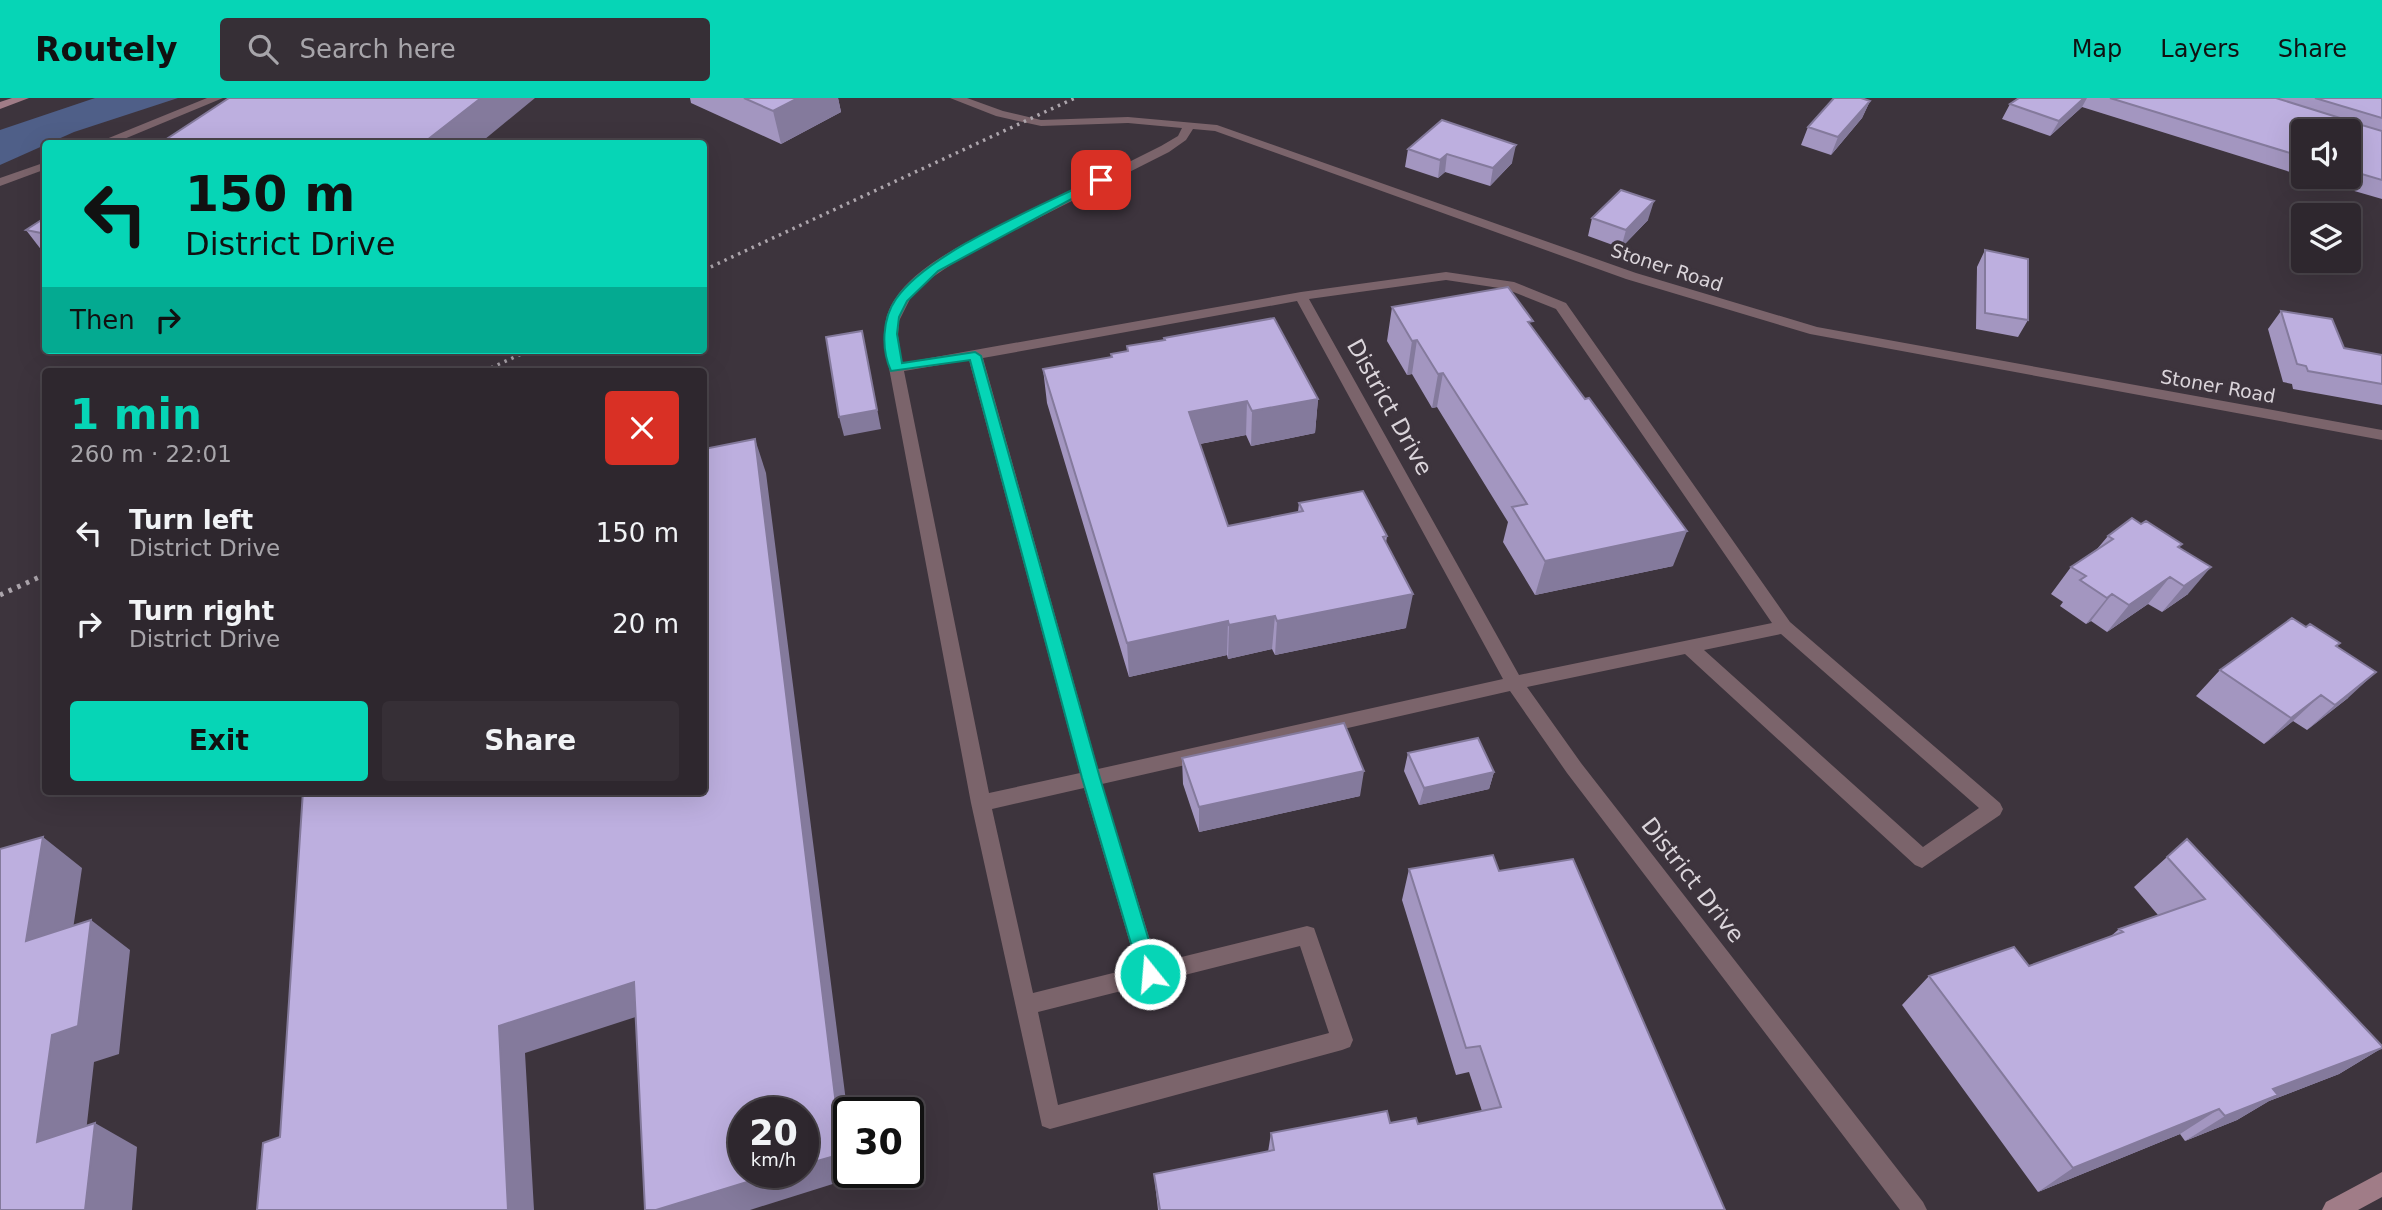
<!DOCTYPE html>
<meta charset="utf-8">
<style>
body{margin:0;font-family:"DejaVu Sans",sans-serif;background:#362f36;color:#f1f3f6;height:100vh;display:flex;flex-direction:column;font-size:26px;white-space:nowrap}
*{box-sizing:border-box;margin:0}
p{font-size:23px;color:#a7a5aa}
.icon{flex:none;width:38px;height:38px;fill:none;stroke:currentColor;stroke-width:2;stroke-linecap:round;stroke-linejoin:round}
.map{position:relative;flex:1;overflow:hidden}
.details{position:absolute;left:42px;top:270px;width:665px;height:427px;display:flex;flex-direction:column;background:#2e272e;border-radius:7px;box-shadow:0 7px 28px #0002,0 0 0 2px #49444a}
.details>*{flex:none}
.banner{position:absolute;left:42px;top:42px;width:665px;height:214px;border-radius:7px;box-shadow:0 7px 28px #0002,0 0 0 2px #49444a;background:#06d5b6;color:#111;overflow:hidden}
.fabs{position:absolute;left:2291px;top:21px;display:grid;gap:14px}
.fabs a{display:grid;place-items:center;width:70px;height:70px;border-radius:7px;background:#2e272e;box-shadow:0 7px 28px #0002,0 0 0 2px #49444a;font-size:35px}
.speed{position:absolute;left:728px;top:999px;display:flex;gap:14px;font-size:35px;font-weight:700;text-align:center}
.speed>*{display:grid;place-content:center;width:91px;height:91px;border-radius:50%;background:#2e272e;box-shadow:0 7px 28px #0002,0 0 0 2px #49444a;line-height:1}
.speed small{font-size:18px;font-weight:400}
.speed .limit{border:4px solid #111;border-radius:10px;background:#fff;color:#111}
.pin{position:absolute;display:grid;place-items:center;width:60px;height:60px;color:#fff;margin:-30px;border-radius:14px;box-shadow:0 4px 10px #0006}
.me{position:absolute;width:77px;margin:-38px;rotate:343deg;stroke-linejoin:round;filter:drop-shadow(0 0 5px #0008)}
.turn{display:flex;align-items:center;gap:24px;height:147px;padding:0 28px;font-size:32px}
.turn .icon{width:91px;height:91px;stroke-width:2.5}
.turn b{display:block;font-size:49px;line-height:60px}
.then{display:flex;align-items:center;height:66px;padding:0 28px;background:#0003;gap:14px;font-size:26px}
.round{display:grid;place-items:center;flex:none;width:74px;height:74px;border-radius:7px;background:#362f36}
.overview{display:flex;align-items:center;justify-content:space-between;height:119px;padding:0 28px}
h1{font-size:42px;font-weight:800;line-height:52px;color:#06d5b6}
.cta{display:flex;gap:14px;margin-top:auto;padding:14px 28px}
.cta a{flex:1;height:80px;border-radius:7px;background:#06d5b6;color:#111;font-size:28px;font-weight:800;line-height:80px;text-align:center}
.cta a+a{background:#362f36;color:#f1f3f6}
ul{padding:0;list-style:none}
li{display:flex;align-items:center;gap:21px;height:91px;padding:0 28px}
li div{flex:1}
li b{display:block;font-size:26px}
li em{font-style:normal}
header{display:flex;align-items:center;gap:42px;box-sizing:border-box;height:98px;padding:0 35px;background:#06d5b6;color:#111}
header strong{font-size:33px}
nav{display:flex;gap:38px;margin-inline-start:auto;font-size:24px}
.search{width:490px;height:63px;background:#362f36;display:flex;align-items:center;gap:18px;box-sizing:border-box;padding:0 24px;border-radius:7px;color:#a7a5aa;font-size:26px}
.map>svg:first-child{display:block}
.water{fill:#4f5f88}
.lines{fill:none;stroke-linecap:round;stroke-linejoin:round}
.minor{fill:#7b646b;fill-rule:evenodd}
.secondary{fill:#a07c87;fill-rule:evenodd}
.rail-far1{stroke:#aca5ac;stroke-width:3.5;stroke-dasharray:2.5 5;stroke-linecap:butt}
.rail{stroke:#aca5ac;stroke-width:5;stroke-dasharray:3.5 6;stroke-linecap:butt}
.wall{fill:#a396c0}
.shaded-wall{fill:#847a9c}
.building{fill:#bdafdf;stroke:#847a9c;stroke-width:2}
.route{fill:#06d5b6;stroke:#048a76;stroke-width:2}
.labels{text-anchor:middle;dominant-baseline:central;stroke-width:7;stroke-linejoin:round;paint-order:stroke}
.far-street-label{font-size:19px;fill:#dad4da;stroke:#3d343d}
.street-label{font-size:23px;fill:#dad4da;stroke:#3d343d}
</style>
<header>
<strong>Routely</strong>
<div class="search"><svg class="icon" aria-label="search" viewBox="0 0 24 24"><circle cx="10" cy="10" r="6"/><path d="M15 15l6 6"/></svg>Search here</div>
<nav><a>Map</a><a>Layers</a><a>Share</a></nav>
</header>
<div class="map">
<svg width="2382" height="1112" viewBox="0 0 2382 1112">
<rect width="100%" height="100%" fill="#3d343d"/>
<!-- water -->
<path class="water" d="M95 0H178L74 34 0 67V32Z"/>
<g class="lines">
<!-- minor -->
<path class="minor" d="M207 0H223L112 46H94Z
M950 0H967L1003 13 1041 22 1128 19 1217 27 1636 175 1817 229 2382 332V342L1810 236 1626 181 1215 33 1193 31 1186 42 1169 54 965 157 930 181 910 201 899 223 898 238 902 265 1301 194 1446 174 1514 184 1566 205 1790 524 2000 705 2003 711 2000 717 1922 770 1915 767 1685 556 1527 589 1581 665 1923 1104 1927 1112H1900L1567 675 1510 593 1102 686 1157 865 1307 828 1314 830 1353 942 1350 949 1342 952 1050 1031 1042 1028 971 705 889 270C885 250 881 231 889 212 911 162 995 132 1041 108 1081 88 1121 68 1161 48L1178 38 1182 30 1128 25 1041 28 996 18ZM1446 182 1506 191 1556 211 1772 525 1519 577 1309 201ZM1297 203 1503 581 1098 671 983 260ZM969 262 1080 675 989 695 904 273ZM1781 536 1979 710 1923 749 1704 552ZM1084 690 1137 869 1033 895 992 711ZM1300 848 1329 935 1058 1007 1038 914Z
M46 64V71L0 88V80Z"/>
<!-- secondary -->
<path class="secondary" d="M12 0H29L0 11V4Z
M2382 1074V1099L2358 1112H2322L2326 1104Z"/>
<!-- rail-far1 -->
<path class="rail-far1" d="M704 172 1075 0
M484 273 530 252"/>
<!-- rail -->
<path class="rail" d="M0 497 46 476"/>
</g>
<!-- wall -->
<path class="wall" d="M690 0H838L841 14 781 46 691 5Z
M2019 0H2382V101L2306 79H2348V33H2303V78L2082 9 2050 38 2002 21 2010 6Z
M1870 3 1862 20 1831 57 1801 47 1808 29Z
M1408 51 1512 65 1490 88 1445 74 1438 80 1405 69Z
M46 119V158L26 132Z
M1592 120 1648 122 1621 150 1588 138Z
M1985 152 2028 222 2018 239 1976 231 1977 169Z
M1392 209 1531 228 1673 468 1535 497 1503 444 1508 424 1437 309 1432 310 1412 276 1407 277 1387 243Z
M2281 213 2344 250 2382 257V307L2293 291 2292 286 2283 284 2268 231Z
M1164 240 1318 301 1315 335 1251 348 1246 337 1200 346 1228 428 1298 414 1299 405 1387 438 1386 445 1406 530 1275 557 1272 551 1228 561 1227 557 1129 579 1047 305 1043 271 1111 259V256L1127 253V248L1164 242Z
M2141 426 2182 446 2179 449 2188 496 2162 514 2148 506 2107 534 2091 523 2086 526 2060 508 2063 504 2051 496 2071 469 2097 451 2108 438Z
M2337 549 2348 600 2307 632 2293 623 2264 646 2196 598 2220 572Z
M1408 655 1494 674 1489 691 1419 707 1404 673Z
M1182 660 1360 698 1199 734 1183 686Z
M2167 759 2382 950 2339 976 2269 1003 2237 1022 2185 1043 2180 1036 2038 1094 1902 907 1929 878 2029 868 2110 839 2119 831 2158 817 2134 789Z
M1409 771 1499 773 1725 1112H1158L1154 1076 1268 1054 1271 1035 1390 1025 1418 1026 1482 1013 1469 974 1456 977 1402 802Z"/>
<!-- shaded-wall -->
<path class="shaded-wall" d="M481 0H535L479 46H422Z
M798 0H838L841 14 781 46 773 13Z
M2084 0H2087L2082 9 2050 38 2059 23Z
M1870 3 1862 20 1831 57 1838 39Z
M1516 47 1512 65 1490 88 1493 70Z
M1447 56 1445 74 1438 80 1440 62Z
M1654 103 1648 122 1621 150 1626 132Z
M862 233 881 331 844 338 839 319Z
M1417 242 1412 276 1407 277 1412 243Z
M1443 275 1437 309 1432 310 1438 276Z
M1318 301 1315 335 1251 348 1252 313Z
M1247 303 1246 337 1189 348V314Z
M755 341 766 375 849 1027V1074H855V1079L750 1112H656L780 1074H803Z
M1687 433 1673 468 1535 497 1545 463Z
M2211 469 2188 496 2162 514 2184 488Z
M2170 479 2148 506 2107 534 2129 507Z
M1413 496 1406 530 1275 557 1277 523Z
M2112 496 2091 523 2086 526 2107 500Z
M1275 518 1272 551 1228 561 1229 527Z
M1228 523 1227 557 1129 579 1127 545Z
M2376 574 2348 600 2307 632 2335 607Z
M2321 597 2293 623 2264 646 2291 620Z
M1364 673 1360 698 1199 734V709Z
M1494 674 1489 691 1419 707 1424 690Z
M43 739 82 770 67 872 26 843Z
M91 822 130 852 119 956 94 964 82 1069 37 1044 52 937Z
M634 884 654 913 525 955 534 1112H508L499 928Z
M2382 950 2339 976 2269 1003 2237 1022 2185 1043 2225 1018 2273 991Z
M2219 1011 2180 1036 2038 1094 2073 1070Z
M95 1025 137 1049 132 1112H85Z"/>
<!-- building -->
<path class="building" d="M229 0H481L422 46H159Z
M744 0H798L773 13Z
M1834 0H1861L1870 3 1838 39 1808 29Z
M2019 0H2084L2059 23 2010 6Z
M2110 0H2276L2340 20H2356L2358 26 2382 33V82L2348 72V33H2303V59Z
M2315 0H2382V20Z
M1442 22 1516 47 1493 70 1447 56 1440 62 1408 51Z
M1621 92 1654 103 1626 132 1592 120Z
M46 119V136L26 132Z
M1985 152 2028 161V222L1985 215Z
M1508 189 1533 223 1528 224 1585 301 1589 300 1687 433 1545 463 1512 409 1527 406 1443 275 1438 276 1417 242 1412 243 1392 209Z
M2281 213 2332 221 2344 250 2382 257V286L2308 273 2306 268 2297 266Z
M1274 220 1318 301 1252 313 1247 303 1189 314 1228 428 1303 413 1299 405 1363 393 1387 438 1383 439 1413 496 1277 523 1275 518 1229 527 1228 523 1127 545 1043 271 1112 259 1111 256 1128 253 1127 248 1165 242 1164 240Z
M862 233 877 312 839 319 826 239Z
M755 341 842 1056 803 1067V1015H744V1074H780L656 1112H645L634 884 499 928 508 1112H257L263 1045 280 1039 303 693H704V351Z
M2132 420 2141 426 2146 423 2182 446 2178 449 2211 469 2184 488 2170 479 2129 507 2112 496 2107 500 2080 482 2086 478 2071 469 2113 441 2108 438Z
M2292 520 2306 529 2310 526 2340 545 2336 548 2376 574 2335 607 2321 597 2291 620 2220 572Z
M1344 625 1364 673 1199 709 1182 660Z
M1478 640 1494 674 1424 690 1408 655Z
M43 739 26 843 91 822 78 928 52 937 37 1044 95 1025 85 1112H0V751Z
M2187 741 2382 948V950L2273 991 2278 997 2225 1018 2219 1011 2073 1070 1929 878 2014 849 2029 868 2123 834 2119 831 2205 801 2167 759Z
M1493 757 1499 773 1573 761 1725 1112H1160L1154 1076 1274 1052 1271 1035 1387 1013 1390 1025 1416 1020 1418 1026 1501 1009 1480 948 1466 950 1409 771Z"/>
<!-- route -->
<path class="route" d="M1097 80 1107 82 938 173 907 203 899 219 897 236 902 265 975 254 981 258 1100 680 1159 876 1157 882 1150 885 1143 882 1140 876 1082 680 970 262 891 273C881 251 882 221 896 201 929 153 1044 107 1097 80Z"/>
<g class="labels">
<!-- far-street labels -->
<g class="far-street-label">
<text transform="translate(1667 169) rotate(18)">Stoner Road</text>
<text transform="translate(2218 288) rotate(10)">Stoner Road</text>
</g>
<!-- street labels -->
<g class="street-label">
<text transform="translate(1390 309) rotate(61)">District Drive</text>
<text transform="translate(1693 782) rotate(52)">District Drive</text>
</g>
</g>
</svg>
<div class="fabs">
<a><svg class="icon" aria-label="sound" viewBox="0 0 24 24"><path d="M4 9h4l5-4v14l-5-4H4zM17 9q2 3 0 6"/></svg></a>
<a><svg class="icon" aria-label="layers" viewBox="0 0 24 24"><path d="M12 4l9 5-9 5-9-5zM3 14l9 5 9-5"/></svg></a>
</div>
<div class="speed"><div>20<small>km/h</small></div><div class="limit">30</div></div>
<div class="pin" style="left:1101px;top:82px;background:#d93025"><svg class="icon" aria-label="arrive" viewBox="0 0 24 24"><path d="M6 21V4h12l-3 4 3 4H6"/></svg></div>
<svg class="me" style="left:1150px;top:876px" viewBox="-20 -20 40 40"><circle r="17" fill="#06d5b6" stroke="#fff" stroke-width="3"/><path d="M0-11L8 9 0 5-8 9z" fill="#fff"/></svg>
<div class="banner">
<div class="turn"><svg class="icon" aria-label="left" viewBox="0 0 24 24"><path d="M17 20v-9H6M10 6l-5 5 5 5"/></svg><div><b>150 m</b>District Drive</div></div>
<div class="then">Then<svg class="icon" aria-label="right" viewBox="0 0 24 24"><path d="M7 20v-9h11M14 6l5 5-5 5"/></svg></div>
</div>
<section class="details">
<div class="overview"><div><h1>1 min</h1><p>260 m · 22:01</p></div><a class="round" style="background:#d93025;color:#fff"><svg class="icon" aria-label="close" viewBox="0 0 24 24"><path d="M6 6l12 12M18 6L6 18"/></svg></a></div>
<ul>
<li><svg class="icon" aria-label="left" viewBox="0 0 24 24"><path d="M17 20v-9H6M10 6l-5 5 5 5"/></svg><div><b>Turn left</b><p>District Drive</p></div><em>150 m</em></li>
<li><svg class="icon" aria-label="right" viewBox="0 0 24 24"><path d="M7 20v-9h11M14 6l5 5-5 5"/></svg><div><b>Turn right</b><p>District Drive</p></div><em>20 m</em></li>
</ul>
<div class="cta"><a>Exit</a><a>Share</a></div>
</section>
</div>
